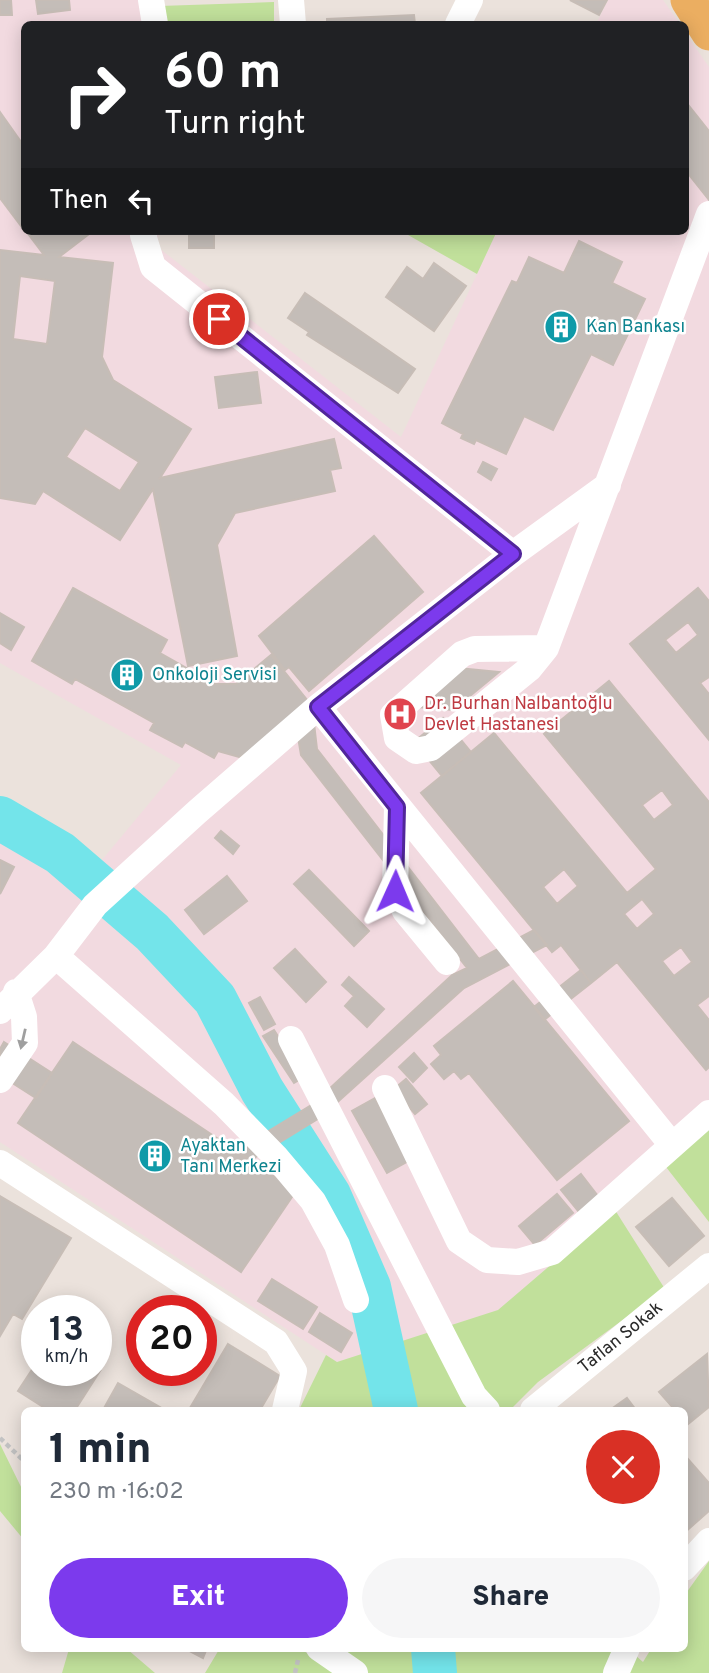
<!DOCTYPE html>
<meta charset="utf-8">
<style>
body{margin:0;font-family:Overpass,sans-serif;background:#f6f6f7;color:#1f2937;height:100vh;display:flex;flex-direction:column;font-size:26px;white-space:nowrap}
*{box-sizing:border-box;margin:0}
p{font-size:23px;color:#747a83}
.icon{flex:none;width:38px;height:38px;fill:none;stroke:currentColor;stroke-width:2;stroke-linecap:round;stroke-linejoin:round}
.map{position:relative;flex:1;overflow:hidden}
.side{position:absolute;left:21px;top:1407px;width:667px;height:245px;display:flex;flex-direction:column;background:#fff;border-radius:10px;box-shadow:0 4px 18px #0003}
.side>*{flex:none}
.top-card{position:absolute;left:21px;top:21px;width:668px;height:214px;border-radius:10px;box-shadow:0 4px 18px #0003;background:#202124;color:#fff;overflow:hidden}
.speed{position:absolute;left:21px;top:1295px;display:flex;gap:14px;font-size:35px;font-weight:700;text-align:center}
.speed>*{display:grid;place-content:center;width:91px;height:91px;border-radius:50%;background:#fff;box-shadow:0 4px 18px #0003;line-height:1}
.speed small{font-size:18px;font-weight:400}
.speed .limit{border:10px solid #d22;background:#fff;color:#111}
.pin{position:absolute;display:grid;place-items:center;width:60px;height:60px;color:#fff;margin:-30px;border:4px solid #fff;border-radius:50%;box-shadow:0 2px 7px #0007}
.me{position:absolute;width:77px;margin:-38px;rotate:1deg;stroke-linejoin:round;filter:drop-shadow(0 0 5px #0008)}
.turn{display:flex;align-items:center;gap:24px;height:147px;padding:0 28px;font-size:32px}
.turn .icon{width:91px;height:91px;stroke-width:2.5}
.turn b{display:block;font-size:49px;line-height:60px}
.then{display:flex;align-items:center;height:66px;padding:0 28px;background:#0003;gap:14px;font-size:26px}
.round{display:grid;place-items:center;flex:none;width:74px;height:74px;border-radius:37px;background:#f6f6f7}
.head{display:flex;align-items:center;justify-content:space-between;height:119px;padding:0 28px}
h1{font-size:42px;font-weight:800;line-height:52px}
.cta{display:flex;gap:14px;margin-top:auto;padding:14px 28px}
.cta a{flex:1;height:80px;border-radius:42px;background:#7c3aed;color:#fff;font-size:28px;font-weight:800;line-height:80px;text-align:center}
.cta a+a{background:#f6f6f7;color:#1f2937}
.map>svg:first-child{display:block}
.medical{fill:#f2dae0}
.green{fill:#c1e09b}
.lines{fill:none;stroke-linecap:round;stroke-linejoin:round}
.river{stroke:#73e4ea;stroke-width:44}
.building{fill:#c4bdb8;stroke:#c7bdb6;stroke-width:2;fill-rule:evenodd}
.path{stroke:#c3c3c3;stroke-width:4.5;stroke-dasharray:5 3.5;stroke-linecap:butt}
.minor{stroke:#fff;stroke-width:26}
.major{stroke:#ebae61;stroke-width:35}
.oneway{fill:#9f9f9f}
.route-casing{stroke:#51269a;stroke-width:18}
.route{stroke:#7c3aed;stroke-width:12}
.labels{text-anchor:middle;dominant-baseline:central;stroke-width:5;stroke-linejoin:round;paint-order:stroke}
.culture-label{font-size:18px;fill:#0d838f;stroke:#fff;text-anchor:start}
.health-label{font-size:18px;fill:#be3a42;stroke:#fff;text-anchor:start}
.street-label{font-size:18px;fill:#2a2a2a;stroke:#fff}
</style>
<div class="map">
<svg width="709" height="1673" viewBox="0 0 709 1673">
<rect width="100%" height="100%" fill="#ebe2dc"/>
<!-- medical -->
<path class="medical" d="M0 0H160L163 24H24V231H160L155 245 401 437 497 231H686V34L709 67V1129L498 1310 337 1362 0 1142V808L97 866 181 765 0 663Z
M608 0H663L680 24H596Z"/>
<!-- green -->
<path class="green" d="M274 2V24H163L160 6Z
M401 231H497L477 274Z
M709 1129V1222L666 1167Z
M615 1210 665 1289 538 1382 510 1410H299L326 1355 337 1362 498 1310Z
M0 1444 24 1493V1540L0 1511Z
M709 1561V1673H205L220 1648 301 1649 320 1662 328 1648H627L643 1662 651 1649 684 1648V1596Z
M69 1649H127L155 1673H62Z"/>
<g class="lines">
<!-- river -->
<path class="river" d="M0 818 60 853 152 932 215 999 262 1090 329 1195 369 1287 396 1410
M433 1648 435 1673"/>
</g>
<!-- building -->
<path class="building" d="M0 0H11L12 15H0Z
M36 0H69L70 10 38 14Z
M570 0H607L599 15Z
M414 15 415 24H327V19Z
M686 102 709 131V200L686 171Z
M0 112 24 146V230L0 198Z
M26 231H93L59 257 113 263 102 357 113 380 191 429 160 478 334 439 341 468 330 470 335 491 235 513 217 545 237 656 188 666 153 489 120 540 43 491 35 504 0 498V250L44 255ZM20 276 55 281 47 344 13 339ZM85 428 139 462 120 491 66 457Z
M189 231H266V234H214V248H189Z
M579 241 622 262 612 283 645 299 613 365 591 354 553 430 524 416 506 454 476 440 474 444 461 438 463 434 442 423 512 281 517 283 529 257 564 273Z
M434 263 466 286 434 331 386 297 407 267 423 279Z
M305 293 415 369 398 393 307 335 309 332 288 318Z
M257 372 261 403 219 408 215 377Z
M483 462 497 469 491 480 478 472Z
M374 536 423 592 309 691 289 667 285 670 259 636Z
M73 588 167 640 160 653 215 684H236L271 655 312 706 247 754 239 757 218 751 214 758 185 742 182 747 150 730 154 723 75 679 72 684 32 661Z
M698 588 709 601V677L700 683 709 694V740L630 644ZM688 622 698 635 676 653 665 640Z
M0 613 24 627 11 650 0 643Z
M458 668 499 672 453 710 416 707Z
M609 681 709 802V996L697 1005 709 1020V1067L706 1070 617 962 591 983 561 945 552 952 421 793 494 733 627 893 656 869 544 734ZM662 790 673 805 654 820 642 805ZM564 869 578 886 557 904 543 887ZM642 899 654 914 637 929 624 914ZM681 947 692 962 674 976 662 961Z
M312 706 317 749 479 959 534 930 547 945 464 988 321 1117 251 1160 236 1151 313 1104 452 975 467 968 301 755 295 719Z
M443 718 471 752 442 776 414 742Z
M221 831 239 846 233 854 215 838Z
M0 860 14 867 0 894Z
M309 870 369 931 354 946 294 884Z
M227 876 247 901 204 934 185 910Z
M295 949 326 982 306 1002 274 968Z
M581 970 591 983 544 1020 534 1007Z
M349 977 384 1009 367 1027 345 1006 354 996 342 985Z
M513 981 629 1121 557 1180 469 1073 461 1079 454 1071 444 1079 431 1064 441 1055 434 1046Z
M260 997 275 1024 264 1030 249 1003Z
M274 1030 304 1077 294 1083 263 1036Z
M4 1042 52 1073 36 1098 0 1075V1049Z
M73 1042 296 1191 241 1272 18 1123Z
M414 1053 427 1068 413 1082 399 1067Z
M406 1079 427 1104 415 1114 394 1089Z
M375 1098 410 1160 387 1173 352 1111Z
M581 1174 598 1196 579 1212 561 1190Z
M557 1194 573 1213 535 1245 519 1226Z
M0 1196 71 1238 22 1319 13 1314 0 1336Z
M672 1198 704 1236 669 1266 636 1227Z
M272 1279 317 1307 303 1329 258 1301Z
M320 1313 352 1333 341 1352 309 1332Z
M228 1344 280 1376 260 1410H193L190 1408Z
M707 1354 709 1407 687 1425 684 1410H675L659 1392Z
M37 1362V1370L100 1371 75 1410H48L18 1391Z
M118 1383 165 1410H103Z
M627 1398 636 1410H610Z
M687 1458 709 1483V1511L684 1533V1461Z
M184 1648H207L203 1658Z"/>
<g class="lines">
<!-- path -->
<path class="path" d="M0 1438 24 1461
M295 1673 298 1660"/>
<!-- minor -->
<path class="minor" d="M151 0 155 24
M291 0 293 24
M458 24 470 0
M145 231 143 235 153 267 513 554
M546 648 475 649 462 654 393 715 397 738 416 751 431 748 529 669 546 648 709 214
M318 707 672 1145
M397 807 395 891 405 911 447 962
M56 956 224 1104 276 1157 313 1201 337 1245 356 1300
M0 1011 56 956 95 905 197 812 318 707 513 554 608 485
M291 1039 474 1396 487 1410
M0 1080 25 1043 24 1017 16 992
M385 1088 459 1241 487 1260 518 1262 552 1252 709 1113
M0 1163 276 1342 294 1371 285 1410
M533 1410 709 1266
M684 1568 709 1541
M319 1648 355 1673
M616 1673 627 1648"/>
<!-- major -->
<path class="major" d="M688 0 709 33"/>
</g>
<!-- one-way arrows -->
<defs><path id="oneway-solid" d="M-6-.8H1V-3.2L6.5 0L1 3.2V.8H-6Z" transform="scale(1.75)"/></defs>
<use class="oneway" href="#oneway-solid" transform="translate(23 1039) rotate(103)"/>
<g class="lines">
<defs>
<path id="route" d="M219 319 513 554 318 707 397 807 395 891"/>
</defs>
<!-- route casing -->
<use href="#route" class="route-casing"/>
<!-- route -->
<use href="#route" class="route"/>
</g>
<!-- icons -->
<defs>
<symbol id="building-disc" viewBox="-11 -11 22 22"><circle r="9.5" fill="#0f9aa8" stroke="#fff"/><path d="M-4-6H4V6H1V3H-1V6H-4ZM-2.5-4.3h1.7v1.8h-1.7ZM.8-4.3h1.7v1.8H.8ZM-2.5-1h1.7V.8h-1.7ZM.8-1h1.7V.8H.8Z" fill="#fff"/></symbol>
<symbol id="hospital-disc" viewBox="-11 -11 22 22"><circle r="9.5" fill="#e0444e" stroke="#fff"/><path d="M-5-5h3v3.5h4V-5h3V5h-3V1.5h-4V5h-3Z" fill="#fff"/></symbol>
</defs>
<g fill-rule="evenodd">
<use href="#building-disc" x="542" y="308" width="38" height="38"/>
<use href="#building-disc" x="108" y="656" width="38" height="38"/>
<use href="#hospital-disc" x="381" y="695" width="38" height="38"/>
<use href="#building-disc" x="136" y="1137" width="38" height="38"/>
</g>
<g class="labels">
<!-- culture labels -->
<g class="culture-label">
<text x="586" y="327">Kan Bankası</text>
<text x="152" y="675">Onkoloji Servisi</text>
<text x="180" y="1146">Ayaktan<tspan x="180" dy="21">Tanı Merkezi</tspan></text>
</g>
<!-- health labels -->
<g class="health-label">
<text x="424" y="704">Dr. Burhan Nalbantoğlu<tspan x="424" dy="21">Devlet Hastanesi</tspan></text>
</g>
<!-- street labels -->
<g class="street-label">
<text transform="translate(621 1338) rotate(-39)">Taflan Sokak</text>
</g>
</g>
</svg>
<div class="speed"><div>13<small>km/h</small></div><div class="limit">20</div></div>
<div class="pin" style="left:219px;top:319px;background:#d93025"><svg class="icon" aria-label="arrive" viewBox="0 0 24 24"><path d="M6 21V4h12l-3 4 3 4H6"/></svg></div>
<svg class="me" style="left:395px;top:891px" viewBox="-20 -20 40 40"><path d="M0-17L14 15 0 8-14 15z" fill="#7c3aed" stroke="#fff" stroke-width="4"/></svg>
<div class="top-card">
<div class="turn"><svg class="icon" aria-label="right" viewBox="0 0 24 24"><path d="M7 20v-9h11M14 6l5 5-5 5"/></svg><div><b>60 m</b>Turn right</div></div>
<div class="then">Then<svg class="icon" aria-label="left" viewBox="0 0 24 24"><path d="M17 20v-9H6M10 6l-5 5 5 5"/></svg></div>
</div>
<section class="side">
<div class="head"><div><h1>1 min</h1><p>230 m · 16:02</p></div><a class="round" style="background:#d93025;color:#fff"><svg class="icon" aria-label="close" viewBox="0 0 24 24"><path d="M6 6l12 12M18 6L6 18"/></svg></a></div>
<div class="cta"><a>Exit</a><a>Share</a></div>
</section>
</div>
